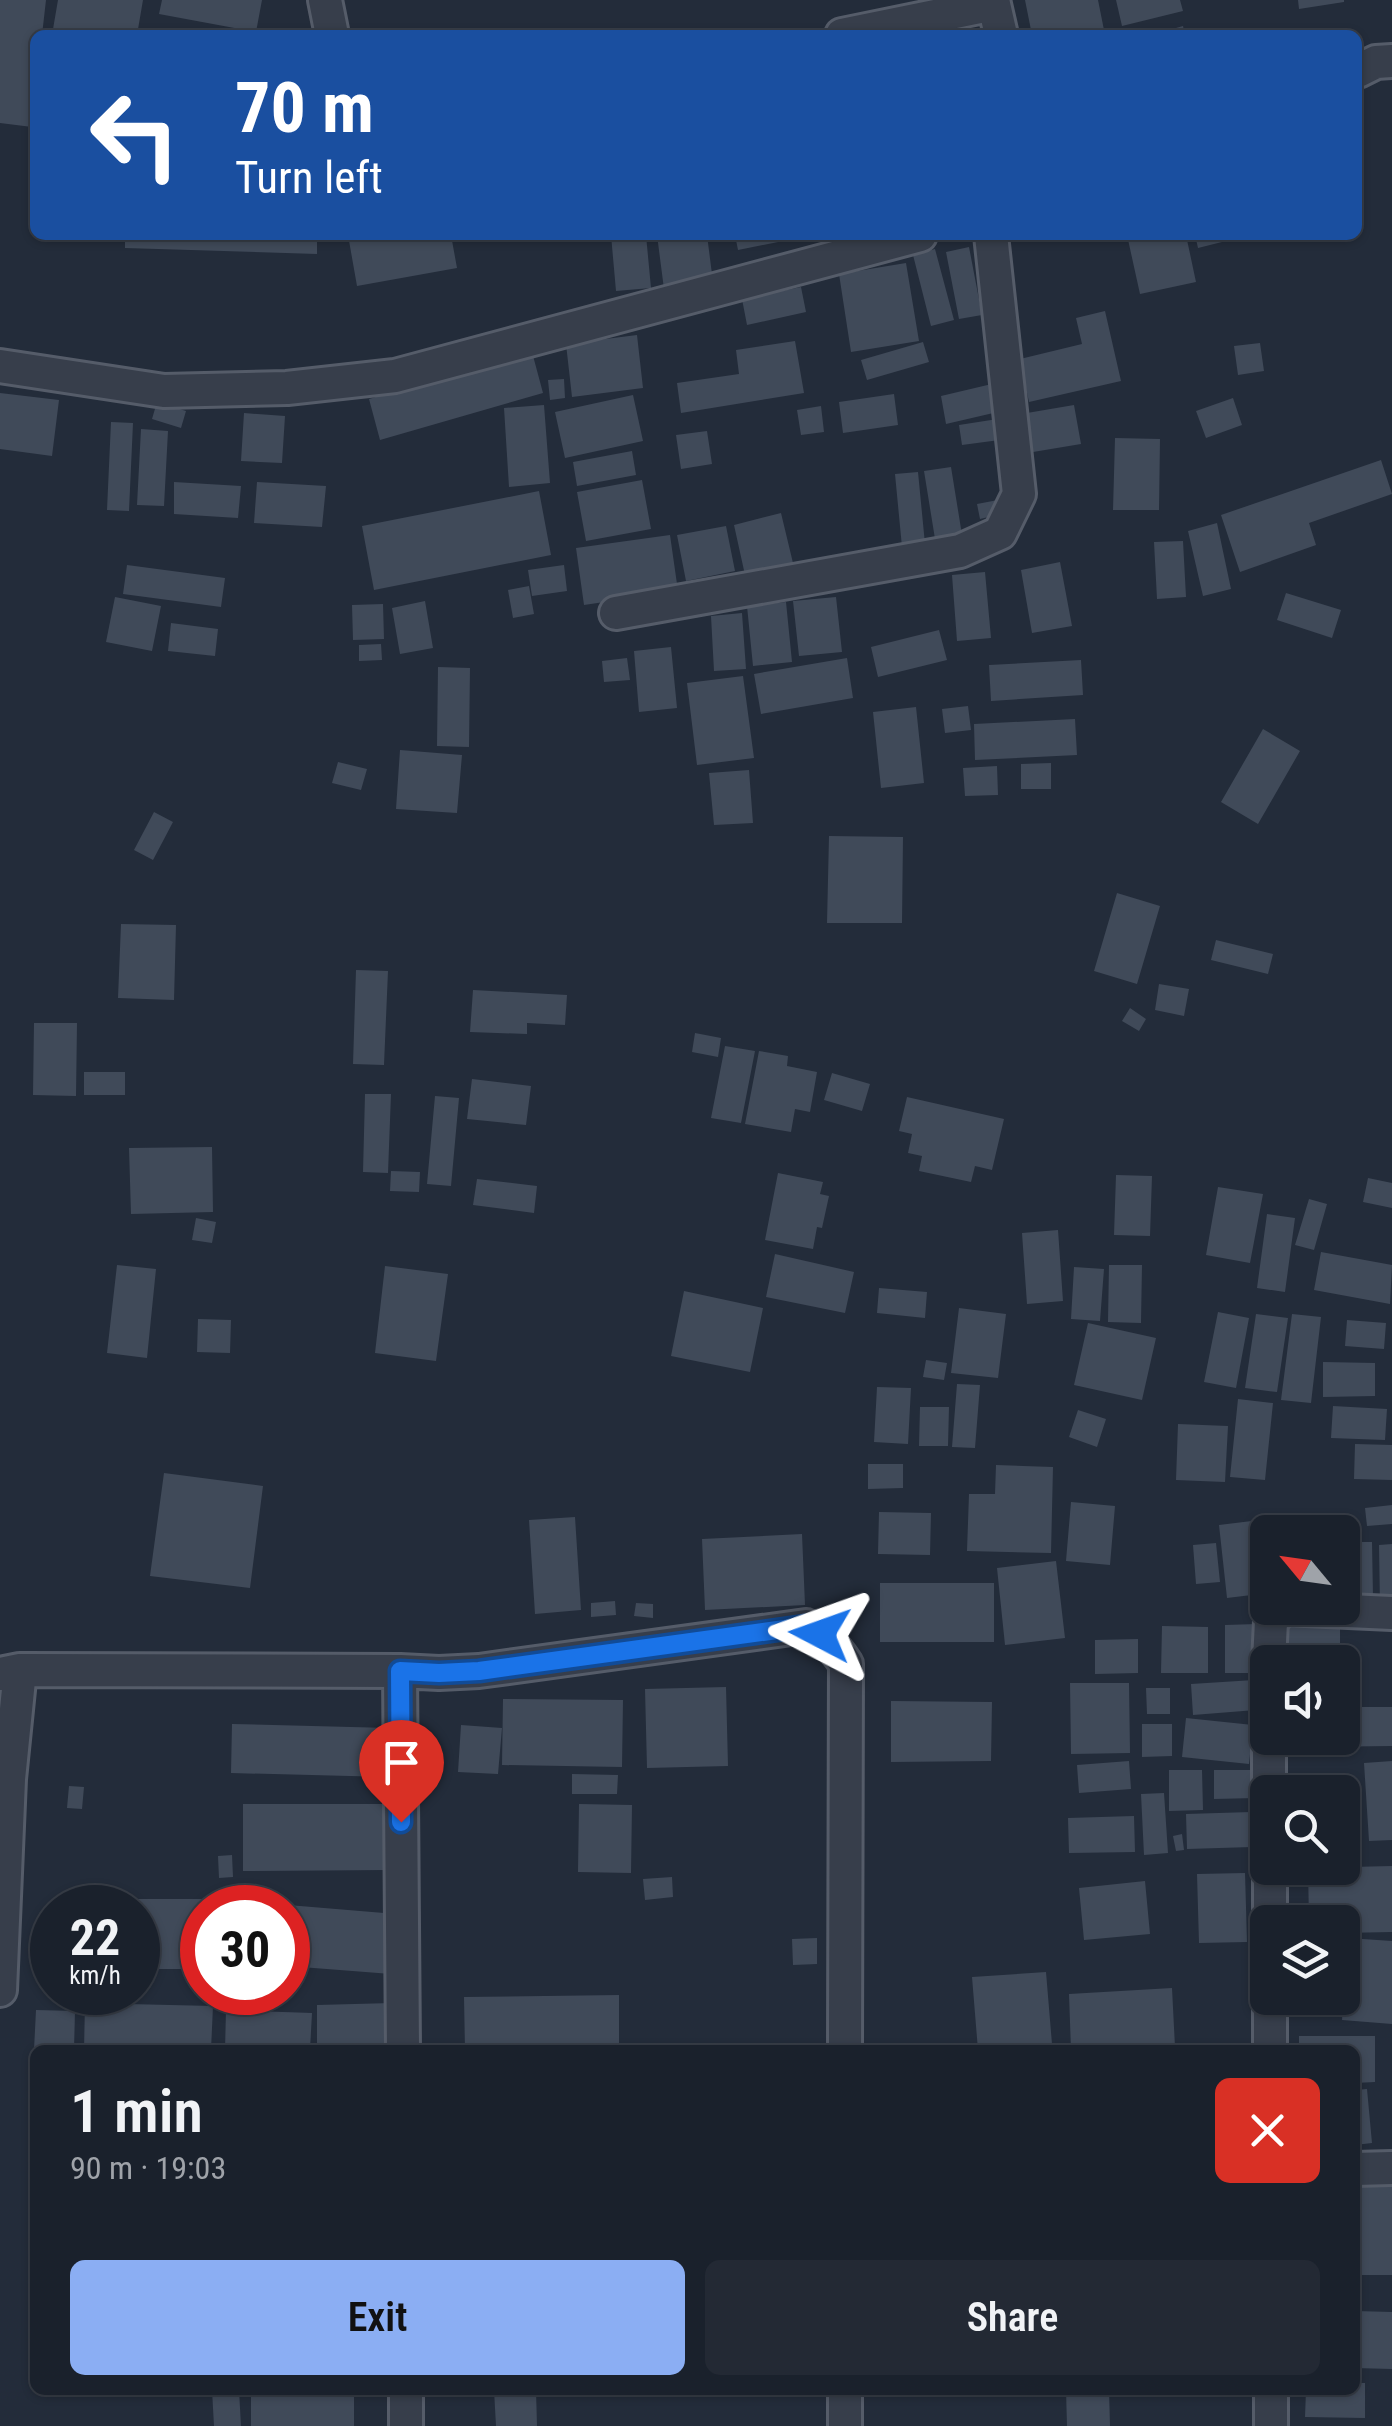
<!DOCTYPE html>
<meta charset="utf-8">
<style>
body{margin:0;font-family:"Roboto Condensed",sans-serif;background:#232934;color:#f1f3f6;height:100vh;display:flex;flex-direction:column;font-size:38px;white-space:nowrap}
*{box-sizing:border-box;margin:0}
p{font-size:32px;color:#9fa3a9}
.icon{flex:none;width:55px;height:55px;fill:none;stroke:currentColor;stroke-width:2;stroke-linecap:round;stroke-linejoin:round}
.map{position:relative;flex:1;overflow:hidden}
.side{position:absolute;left:30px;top:2045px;width:1330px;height:350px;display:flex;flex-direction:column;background:#1a212c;border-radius:15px;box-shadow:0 2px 8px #0004,0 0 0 2px #383e48}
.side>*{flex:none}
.guide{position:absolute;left:30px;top:30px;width:1332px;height:210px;border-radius:15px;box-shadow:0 2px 8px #0004,0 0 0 2px #383e48;background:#1a4fa0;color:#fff;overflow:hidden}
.needle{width:65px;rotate:299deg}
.controls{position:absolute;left:1250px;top:1515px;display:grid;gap:20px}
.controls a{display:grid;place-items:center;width:110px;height:110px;border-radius:15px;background:#1a212c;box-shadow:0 2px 8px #0004,0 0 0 2px #383e48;font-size:50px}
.speed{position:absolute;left:30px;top:1885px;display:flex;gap:20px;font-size:50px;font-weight:700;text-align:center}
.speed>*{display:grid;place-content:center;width:130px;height:130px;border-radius:50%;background:#1a212c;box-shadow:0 2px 8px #0004,0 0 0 2px #383e48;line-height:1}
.speed small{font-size:25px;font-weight:400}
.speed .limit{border:15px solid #d22;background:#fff;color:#111}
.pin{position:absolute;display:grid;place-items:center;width:85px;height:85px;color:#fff;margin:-102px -42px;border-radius:50% 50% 50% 0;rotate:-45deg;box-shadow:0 0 10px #0007}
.pin .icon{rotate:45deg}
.me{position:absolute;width:110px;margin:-55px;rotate:274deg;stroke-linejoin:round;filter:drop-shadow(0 0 8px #0008)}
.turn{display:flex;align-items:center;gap:35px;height:210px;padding:0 40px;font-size:45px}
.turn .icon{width:130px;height:130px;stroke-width:2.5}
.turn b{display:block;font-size:70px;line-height:85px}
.round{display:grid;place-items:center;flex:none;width:105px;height:105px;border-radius:15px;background:#232934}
.overview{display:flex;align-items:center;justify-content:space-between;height:170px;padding:0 40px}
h1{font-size:60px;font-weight:600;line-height:75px}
.button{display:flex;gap:20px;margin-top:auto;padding:20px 40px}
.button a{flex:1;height:115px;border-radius:15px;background:#8baef3;color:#111;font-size:40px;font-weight:600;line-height:115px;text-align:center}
.button a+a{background:#232934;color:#f1f3f6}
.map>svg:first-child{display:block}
.building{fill:#404a59}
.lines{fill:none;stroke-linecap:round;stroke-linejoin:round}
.minor-casing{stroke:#555c69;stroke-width:38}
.minor{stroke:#373e4b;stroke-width:32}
.route-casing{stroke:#114b97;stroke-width:25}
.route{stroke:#1a73e8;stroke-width:18}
</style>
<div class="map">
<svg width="1392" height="2426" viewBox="0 0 1392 2426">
<rect width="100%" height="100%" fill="#232c3a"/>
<!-- building -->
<path class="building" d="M0 0H46L42 35H35V97L32 127 0 123Z
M58 0H143L137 35H52Z
M162 0H262L256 32 159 14Z
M1025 0H1098L1105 35H1032Z
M1116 0H1180L1183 11 1122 26Z
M1298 0H1344V2L1299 9Z
M1183 26 1185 35H1155V34Z
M125 235H317V254L125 248Z
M348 235H451L457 268 357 286Z
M611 235H646L651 288 616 291Z
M657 235H707L713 282 664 289Z
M735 235H803V237L738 250Z
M1127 235H1186L1196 282 1140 294Z
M1195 235H1225L1226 241 1198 248Z
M969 247 982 315 959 319 946 252Z
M935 249 954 320 931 326 913 255Z
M906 263 919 341 851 352 839 274Z
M801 287 806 312 747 325 742 299Z
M1105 311 1121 381 1029 402 1020 359 1082 344 1076 318Z
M637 335 643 388 572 397 566 344Z
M795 341 804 393 681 413 677 383 739 374 736 350Z
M923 342 929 362 867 380 861 360Z
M1260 343 1264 371 1238 375 1234 346Z
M532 352 543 393 380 440 369 399Z
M564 379 565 398 550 400 548 380Z
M996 383 1002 411 946 424 941 396Z
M0 393 59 400 52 456 0 449Z
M894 394 898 425 843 433 839 402Z
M633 395 643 441 565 458 555 412Z
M1233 398 1242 425 1206 438 1196 411Z
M157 402 186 411 181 428 152 419Z
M544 405 550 483 509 487 504 408Z
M1074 405 1081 444 1033 452 1027 413Z
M821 406 824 432 801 435 797 410Z
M244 413 285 416 282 463 241 461Z
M1004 418 1007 439 962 445 959 425Z
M111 422 133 423 129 511 107 510Z
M141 429 168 431 164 506 137 505Z
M707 431 712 464 681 469 676 435Z
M1115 438 1160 439 1159 510H1113Z
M632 451 636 475 577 486 573 462Z
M1381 460 1392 494 1309 523 1316 545 1240 572 1221 515Z
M951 467 963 541 936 545 924 471Z
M918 472 925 544 902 547 895 474Z
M642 480 651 529 586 541 577 492Z
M174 482 241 486 238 518 174 514Z
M257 482 326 486 322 527 254 523Z
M539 491 551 555 374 590 362 526Z
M998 500 1001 514 980 519 977 504Z
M781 513 793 563 745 575 734 525Z
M1217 523 1231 589 1203 596 1188 531Z
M726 526 735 571 686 581 677 535Z
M670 535 678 591 584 605 576 548Z
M1183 541 1186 597 1157 599 1154 542Z
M1060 562 1072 626 1032 633 1021 570Z
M127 565 225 578 221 607 123 594Z
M564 565 567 591 532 596 528 570Z
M985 572 991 638 957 641 952 575Z
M529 586 534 614 513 618 508 590Z
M1286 593 1341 610 1332 638 1277 620Z
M115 597 161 606 152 651 106 642Z
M836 597 842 652 799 656 793 601Z
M425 601 433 648 400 654 392 608Z
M786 602 792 662 753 666 747 606Z
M383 604 384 639 353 640 352 605Z
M742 613 746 669 714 671 711 616Z
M171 623 218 629 215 656 168 651Z
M939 630 947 660 878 677 871 647Z
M381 644 382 660 359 661V645Z
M671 647 677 708 639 712 634 651Z
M627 658 630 680 604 682 602 661Z
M847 658 853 698 761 714 754 674Z
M1081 660 1083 695 991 701 989 665Z
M438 667 470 668 469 747 437 746Z
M743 676 754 758 697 765 687 683Z
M968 706 971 730 945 733 942 709Z
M916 707 924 783 881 788 873 712Z
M1075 719 1077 755 975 760 974 724Z
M1263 729 1300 751 1258 824 1221 802Z
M400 750 462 755 457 813 396 809Z
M338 762 367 769 361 790 332 783Z
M1051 763V789H1021V764Z
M997 766 998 795 965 796 963 768Z
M749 770 753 823 714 825 709 773Z
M154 812 173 822 153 860 134 850Z
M829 836 903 837 902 923H827Z
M1117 893 1160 906 1137 984 1094 971Z
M121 924 176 925 174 1000 118 998Z
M1216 940 1273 954 1268 974 1211 960Z
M356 970 388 971 384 1065 353 1064Z
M1159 984 1189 989 1184 1016 1155 1010Z
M473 990 567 995 565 1025 527 1023V1034L470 1032Z
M1130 1008 1146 1019 1139 1031 1122 1021Z
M34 1023H77L76 1096 33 1095Z
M695 1033 721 1038 718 1057 692 1052Z
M725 1046 755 1051 741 1123 711 1118Z
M759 1051 788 1056 787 1066 817 1072 810 1112 795 1109 791 1132 745 1124Z
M84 1072H125V1095H84Z
M832 1073 870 1084 862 1111 824 1100Z
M472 1079 531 1086 526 1125 467 1119Z
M365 1094H391L388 1173 363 1172Z
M435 1096 459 1098 451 1186 427 1184Z
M907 1097 1004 1119 992 1170 975 1166 971 1182 919 1171 922 1156 908 1153 912 1134 899 1131Z
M212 1147 213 1212 131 1214 129 1148Z
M391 1171 420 1172 419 1192 390 1191Z
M778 1173 823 1182 820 1194 829 1196 822 1228 817 1227 813 1249 765 1240Z
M1116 1175 1152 1176 1150 1236 1114 1235Z
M1368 1178 1392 1183V1208L1363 1202Z
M477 1179 537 1186 534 1213 473 1205Z
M1218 1187 1263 1194 1250 1263 1206 1255Z
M1309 1199 1327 1204 1314 1250 1295 1245Z
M1267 1214 1295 1218 1285 1292 1257 1288Z
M196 1218 216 1222 212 1243 192 1240Z
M1058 1230 1063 1301 1027 1304 1022 1233Z
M1321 1252 1392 1265 1390 1304 1314 1290Z
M775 1254 854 1272 845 1313 766 1297Z
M117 1265 156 1269 147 1358 107 1353Z
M1109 1265H1142L1141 1323 1108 1322Z
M385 1266 448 1274 436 1361 375 1353Z
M1074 1267 1104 1269 1100 1321 1071 1319Z
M879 1288 927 1292 925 1318 877 1313Z
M684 1291 763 1308 750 1372 671 1356Z
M959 1308 1006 1314 998 1378 951 1373Z
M1218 1312 1249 1318 1236 1388 1204 1382Z
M1256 1314 1288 1318 1277 1392 1245 1388Z
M1292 1314 1321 1317 1311 1403 1281 1400Z
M198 1319 231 1320 230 1353 197 1352Z
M1347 1320 1386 1323 1384 1349 1345 1346Z
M1088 1323 1156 1338 1142 1400 1074 1385Z
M926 1360 947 1363 944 1380 923 1377Z
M1323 1362 1375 1363V1396L1323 1397Z
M957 1384 980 1385 975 1448 952 1447Z
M877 1387 911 1388 908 1444 874 1442Z
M1238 1399 1273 1403 1265 1480 1230 1477Z
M1333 1406 1387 1409 1385 1440 1331 1438Z
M920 1407H949L948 1446H919Z
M1078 1410 1106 1419 1097 1447 1069 1437Z
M1178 1424 1228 1426 1225 1482 1176 1480Z
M1355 1444 1392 1445V1480L1354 1479Z
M868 1464H903V1488L868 1489Z
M996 1465 1053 1467 1051 1553 967 1551 969 1494H995Z
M164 1473 263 1486 250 1588 150 1576Z
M1071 1502 1115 1506 1110 1565 1066 1561Z
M1392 1505V1524L1367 1526 1365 1508Z
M879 1512 931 1513 930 1555 878 1554Z
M575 1517 581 1610 535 1614 529 1520Z
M1268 1519V1593L1227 1598 1219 1525Z
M802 1534 805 1605 705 1610 702 1539Z
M1342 1542H1372L1373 1597H1342Z
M1216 1543 1220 1582 1196 1584 1193 1545Z
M1392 1544V1606H1380L1379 1545Z
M1056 1561 1065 1638 1005 1645 997 1568Z
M880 1583H994V1642H880Z
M615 1601 616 1615 591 1617V1603Z
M636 1603 653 1604V1618L634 1616Z
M1257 1624V1673H1225V1625Z
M1284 1624H1340V1662H1284Z
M1162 1626 1208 1627V1673H1161Z
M1138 1639V1673L1095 1674V1640Z
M1254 1680 1256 1710 1193 1715 1191 1684Z
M1070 1683H1129L1130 1753 1071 1754Z
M726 1687 728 1766 647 1768 645 1689Z
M1146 1688H1170V1714H1147Z
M503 1699 623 1700 622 1767 502 1765Z
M891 1701 992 1702 991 1761 891 1762Z
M1342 1707H1392V1746L1309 1747V1738H1342Z
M1186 1718 1253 1725 1249 1764 1182 1757Z
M232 1724 390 1728 388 1777 231 1773Z
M1142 1724H1172V1756L1142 1757Z
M461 1725 502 1728 498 1774 458 1772Z
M1129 1761 1131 1789 1079 1793 1077 1765Z
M1392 1761V1840L1369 1841 1364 1763Z
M1169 1770H1202L1203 1810 1169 1811Z
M1214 1770H1256V1798L1214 1799Z
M572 1774 618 1775 617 1794H572Z
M69 1786 84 1787 82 1809 67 1808Z
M1164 1793 1168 1853 1144 1855 1141 1794Z
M243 1804H387V1870L243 1871Z
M579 1804 632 1805 631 1873 578 1872Z
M1251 1812 1252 1847 1187 1849 1186 1814Z
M1134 1816 1135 1852 1069 1853 1068 1818Z
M1182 1834 1184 1850 1176 1851 1173 1836Z
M232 1855 233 1877 219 1878 218 1856Z
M1392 1866V1932L1342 1933V1922H1309L1308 1868Z
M1245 1873 1247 1942 1199 1943 1197 1874Z
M672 1877 673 1897 645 1900 643 1879Z
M1145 1881 1150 1934 1084 1940 1079 1888Z
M271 1894V1908H222V1896Z
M70 1899H204L202 1969H138V1908H70Z
M288 1905 396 1914 391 1974 288 1966Z
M817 1938V1964L793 1965 792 1939Z
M1348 1938 1392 1941V2024L1342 2020Z
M1046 1972 1052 2044 978 2050 972 1977Z
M1172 1988 1175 2047 1071 2050 1069 1994Z
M619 1995V2050H465L464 1997Z
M85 2003 213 2006 211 2050H84Z
M392 2003V2050H317V2005Z
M36 2010 75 2011 74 2050H34Z
M226 2010 312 2013 310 2050H225Z
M1299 2036H1375V2082L1355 2083V2050H1299Z
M1367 2089 1372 2143 1355 2145V2090Z
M1355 2187H1392V2275H1355Z
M31 2232H35V2268H31Z
M1355 2311 1392 2312V2369L1355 2368Z
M1355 2383H1365V2418L1305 2417 1306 2390H1355Z
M212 2390H239L241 2426H214Z
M251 2390H354V2426H251Z
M494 2390H536L537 2426H496Z
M1066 2390H1109L1110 2426H1067Z"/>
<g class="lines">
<defs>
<path id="minor" d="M325 0 332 35
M993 0 1001 35
M842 35 994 4
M1358 71 1376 62 1392 61
M0 366 164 391 287 388 395 376 920 235
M616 613 960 551 1000 533 1019 494 991 235
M1269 1662 1271 1621 1283 1608 1392 1613
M20 1670 400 1671 439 1673 479 1671 806 1626C824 1636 834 1646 846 1664L845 2050
M400 1671 403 2050
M0 1674 20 1670 9 1779 0 1990
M1269 1738V1792
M1270 1868V1922
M1270 1998V2050
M1355 2169 1392 2168
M406 2390V2426
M1271 2390V2426
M845 2426V2390"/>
</defs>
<!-- minor casing -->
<use href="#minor" class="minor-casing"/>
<!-- minor -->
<use href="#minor" class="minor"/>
</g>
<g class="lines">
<defs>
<path id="route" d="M401 1822 400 1671 439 1673 479 1671 806 1626 820 1634"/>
</defs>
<!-- route casing -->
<use href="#route" class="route-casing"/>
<!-- route -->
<use href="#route" class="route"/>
</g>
</svg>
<div class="controls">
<a><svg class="needle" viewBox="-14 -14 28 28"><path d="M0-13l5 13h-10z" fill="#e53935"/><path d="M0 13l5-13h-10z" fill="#9fa3a9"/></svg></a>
<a><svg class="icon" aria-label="sound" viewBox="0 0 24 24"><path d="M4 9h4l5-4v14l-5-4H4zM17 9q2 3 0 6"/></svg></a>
<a><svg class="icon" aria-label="search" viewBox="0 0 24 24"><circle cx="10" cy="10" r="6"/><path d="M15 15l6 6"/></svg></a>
<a><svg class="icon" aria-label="layers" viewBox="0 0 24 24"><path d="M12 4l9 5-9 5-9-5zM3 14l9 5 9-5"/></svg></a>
</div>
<div class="speed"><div>22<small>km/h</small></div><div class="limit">30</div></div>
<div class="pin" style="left:401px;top:1822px;background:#d93025"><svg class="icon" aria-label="arrive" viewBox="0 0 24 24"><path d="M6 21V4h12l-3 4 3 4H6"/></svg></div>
<svg class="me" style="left:820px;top:1634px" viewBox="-20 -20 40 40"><path d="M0-17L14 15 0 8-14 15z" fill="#1a73e8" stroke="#fff" stroke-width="4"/></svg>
<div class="guide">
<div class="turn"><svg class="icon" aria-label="left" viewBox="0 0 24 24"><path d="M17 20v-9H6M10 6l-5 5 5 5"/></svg><div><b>70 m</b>Turn left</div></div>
</div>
<section class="side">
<div class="overview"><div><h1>1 min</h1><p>90 m · 19:03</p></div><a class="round" style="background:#d93025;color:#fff"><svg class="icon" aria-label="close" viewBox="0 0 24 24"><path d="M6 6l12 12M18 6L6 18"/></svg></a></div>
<div class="button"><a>Exit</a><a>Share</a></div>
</section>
</div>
